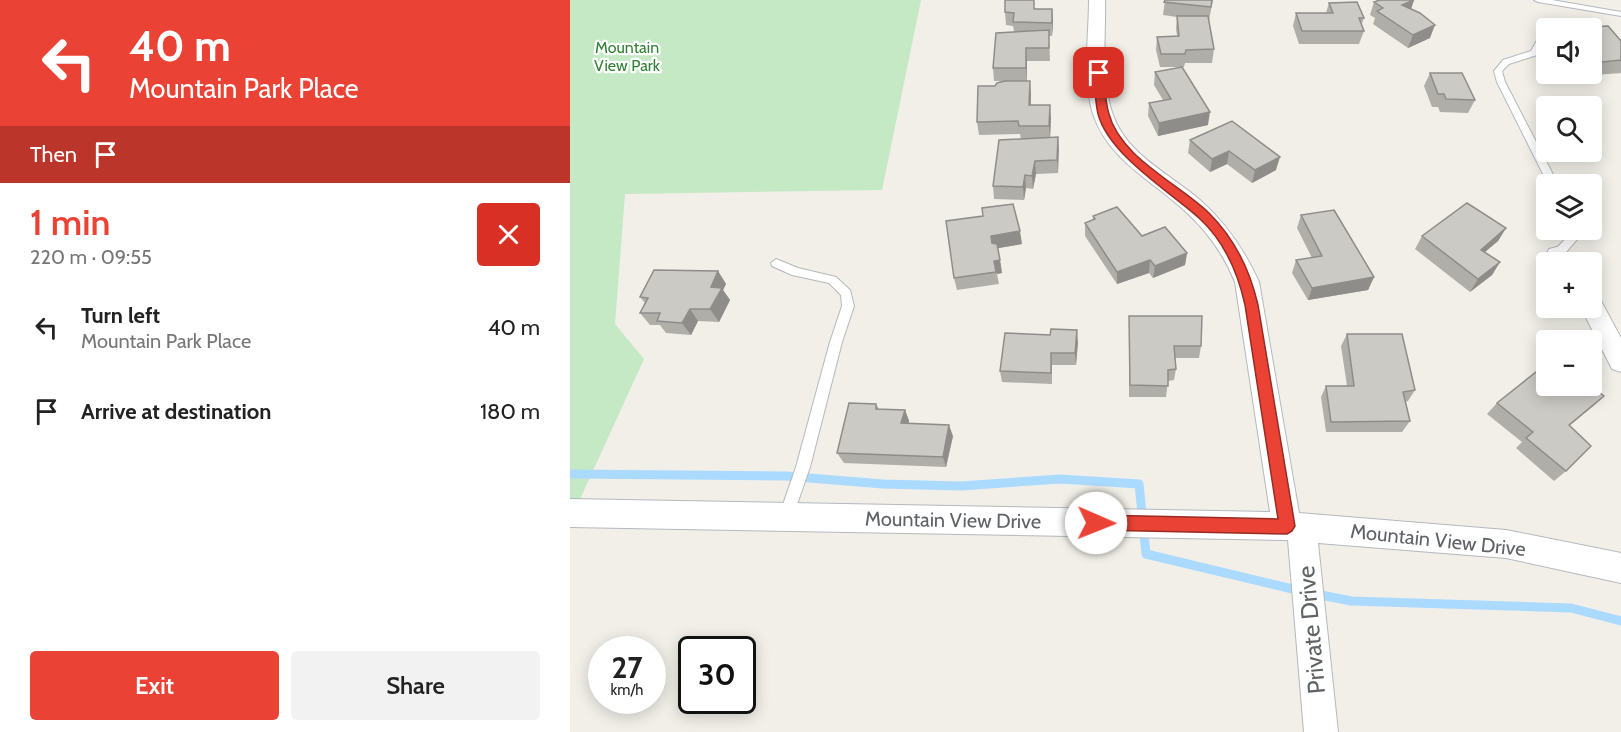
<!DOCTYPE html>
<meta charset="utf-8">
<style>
body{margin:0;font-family:Cabin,sans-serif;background:#f2f2f2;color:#222;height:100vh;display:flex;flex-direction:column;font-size:22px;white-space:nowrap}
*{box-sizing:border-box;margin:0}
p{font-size:20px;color:#767676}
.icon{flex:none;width:33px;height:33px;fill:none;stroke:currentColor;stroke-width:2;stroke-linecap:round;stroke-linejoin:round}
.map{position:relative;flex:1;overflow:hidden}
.side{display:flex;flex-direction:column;background:#fff;width:570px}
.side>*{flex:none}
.banner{background:#ea4335;color:#fff;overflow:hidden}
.buttons{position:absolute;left:966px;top:18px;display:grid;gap:12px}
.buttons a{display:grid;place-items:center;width:66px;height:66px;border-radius:6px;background:#fff;box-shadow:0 3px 15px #0003;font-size:30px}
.speed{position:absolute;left:18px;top:636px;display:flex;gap:12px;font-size:30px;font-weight:700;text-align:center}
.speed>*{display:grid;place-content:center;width:78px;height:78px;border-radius:50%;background:#fff;box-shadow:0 3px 15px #0003;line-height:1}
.speed small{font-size:15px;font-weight:400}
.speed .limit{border:3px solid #111;border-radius:9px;background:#fff;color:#111}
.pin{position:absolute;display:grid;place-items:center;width:51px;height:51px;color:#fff;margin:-26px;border-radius:12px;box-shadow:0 3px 9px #0006}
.me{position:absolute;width:66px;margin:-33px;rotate:91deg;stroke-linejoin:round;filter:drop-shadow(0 0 4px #0008)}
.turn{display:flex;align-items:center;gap:21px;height:126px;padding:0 30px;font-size:27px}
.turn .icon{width:78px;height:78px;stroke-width:2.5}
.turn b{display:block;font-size:42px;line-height:51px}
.then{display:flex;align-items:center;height:57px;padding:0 30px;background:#0003;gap:12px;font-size:22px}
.round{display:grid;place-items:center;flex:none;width:63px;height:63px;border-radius:6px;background:#f2f2f2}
.summary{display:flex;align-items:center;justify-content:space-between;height:102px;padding:0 30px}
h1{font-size:36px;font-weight:600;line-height:45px;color:#ea4335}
.cta{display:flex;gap:12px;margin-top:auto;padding:12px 30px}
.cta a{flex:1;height:69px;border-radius:6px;background:#ea4335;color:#fff;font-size:24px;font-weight:600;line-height:69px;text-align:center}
.cta a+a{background:#f2f2f2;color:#222}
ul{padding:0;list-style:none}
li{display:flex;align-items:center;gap:18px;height:84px;padding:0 30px}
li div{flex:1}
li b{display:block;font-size:22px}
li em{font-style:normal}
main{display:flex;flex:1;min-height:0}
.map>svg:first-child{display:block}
.green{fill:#c5e8c5}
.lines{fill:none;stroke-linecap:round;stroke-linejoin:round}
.stream{stroke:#aadaff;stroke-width:9}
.service-casing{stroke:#b5b8bc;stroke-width:2}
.minor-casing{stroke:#b5b8bc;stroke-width:2}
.service{fill:#fff;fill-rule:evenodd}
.minor{fill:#fff;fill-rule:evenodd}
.wall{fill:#afaea9}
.shaded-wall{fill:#8f8d8a}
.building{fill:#cccac5;stroke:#8f8d8a;stroke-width:1.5}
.route{fill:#ea4335;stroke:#982c22;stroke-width:1.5}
.labels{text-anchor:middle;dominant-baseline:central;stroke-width:4.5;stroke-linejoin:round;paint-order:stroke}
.far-park-label{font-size:16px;fill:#348238;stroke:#fff}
.street-label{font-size:20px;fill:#5f6368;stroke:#fff}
.near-street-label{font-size:24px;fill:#5f6368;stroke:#fff}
</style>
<main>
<section class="side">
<div class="banner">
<div class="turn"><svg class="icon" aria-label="left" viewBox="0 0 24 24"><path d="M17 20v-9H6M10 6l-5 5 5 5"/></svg><div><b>40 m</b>Mountain Park Place</div></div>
<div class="then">Then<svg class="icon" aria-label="arrive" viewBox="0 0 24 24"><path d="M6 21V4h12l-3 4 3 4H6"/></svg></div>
</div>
<div class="summary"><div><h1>1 min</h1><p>220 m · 09:55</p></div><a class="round" style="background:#d93025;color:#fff"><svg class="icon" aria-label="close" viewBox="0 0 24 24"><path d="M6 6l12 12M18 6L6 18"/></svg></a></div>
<ul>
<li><svg class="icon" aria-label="left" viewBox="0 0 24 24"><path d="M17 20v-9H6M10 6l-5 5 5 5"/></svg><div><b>Turn left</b><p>Mountain Park Place</p></div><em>40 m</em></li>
<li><svg class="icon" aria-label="arrive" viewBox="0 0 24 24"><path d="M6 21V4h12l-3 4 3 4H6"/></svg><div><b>Arrive at destination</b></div><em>180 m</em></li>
</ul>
<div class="cta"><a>Exit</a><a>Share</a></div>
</section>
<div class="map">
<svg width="1051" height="732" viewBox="0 0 1051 732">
<rect width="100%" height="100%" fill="#f1efe8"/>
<!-- green -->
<path class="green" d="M0 0H351L312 190 55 194 45 324 74 359 10 499H0Z"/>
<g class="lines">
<!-- stream -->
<path class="stream" d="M0 474 215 476 313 484 391 486 490 479 569 484 576 554 731 591
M746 594 781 601 1001 608 1051 621"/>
<defs>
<path id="service" d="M964 0H982L1051 12V16L968 2Z
M970 35H976V38L967 55 939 64 932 71 935 82 988 184H978L927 82 924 71 933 60 961 51Z
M997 230H1007L1010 236 991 258H983L982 255 983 252 999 235Z
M206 259 228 268 266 277 280 290 284 306 272 342 240 467 223 516 221 521 216 522 211 521 209 516 226 467 260 342 272 306 271 295 259 283 222 275 202 266 201 263Z"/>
<path id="minor" d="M519 0H535C536 37 530 79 543 115 557 155 600 174 630 200 656 223 675 251 689 282L729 513 936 530 1051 553V583L936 558 748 543 768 732H734L718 540 0 527V499L700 512 665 282C654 255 638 232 616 212 583 181 538 160 523 114 512 78 519 37 519 0Z
M987 247 995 249 1003 262H980L976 255 979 249Z
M1022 297 1030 299 1051 338V372L1042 369 1011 308H1022Z"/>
</defs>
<!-- service casing -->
<use href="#service" class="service-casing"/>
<!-- minor casing -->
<use href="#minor" class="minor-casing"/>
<!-- service -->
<use href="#service" class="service"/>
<!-- minor -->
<use href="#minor" class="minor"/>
</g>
<!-- wall -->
<path class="wall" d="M595 0H643L639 20 644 49 642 63H615L614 67H590L586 50 587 37 607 36 606 29 607 17 593 15Z
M808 0H844L841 9 860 38 838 48 803 24 805 18 800 15 804 2Z
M759 3 794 18 791 26 794 31 789 44H729L723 26 726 13H756Z
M464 9 483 22 482 36H479L480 61H457V81L461 94V105L481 118 480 137H488V173L466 174 463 189 456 188 454 200 424 199 423 186 451 139 450 134 409 135 407 122 425 86 434 81H424L423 68 444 32 443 26 436 25 435 12Z
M1022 28 1051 41V73L1024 75 1022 73Z
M585 72 638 125 588 136 578 116 579 103 593 100 584 85Z
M860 73 905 100 898 113 870 112 868 107H862L854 86Z
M662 121 706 170 682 183 657 164 640 172 618 153 620 140Z
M731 215 804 277 798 290 738 300 722 273 726 260 742 258 727 228Z
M523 216 617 253 615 265 583 278 579 273 547 284 515 236V223L523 220Z
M376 221 452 244 428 248 432 273 427 274 429 284 387 290 384 278Z
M936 228 928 241 915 252 930 262 922 275 900 292 845 249 852 236Z
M148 271 156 284 153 290 160 300 149 322 128 321 121 335 96 333 90 325H80L70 313 75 303 70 297Z
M559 316 631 346 629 358H605L606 369 604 380 598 381 596 397H559Z
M777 334 845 390 838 401 835 402 840 421 832 432H756L751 397 756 386H777L771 346Z
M508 342 506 365H482V384L432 382 430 371Z
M1034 396 999 426 996 471 984 481 946 448 952 442 917 414 927 403Z
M306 404 309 409 335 410 339 421V423L383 436 376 467 274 463 267 453Z"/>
<!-- shaded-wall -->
<path class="shaded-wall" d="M844 0 840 12 832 5Z
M482 9 483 22 482 36Z
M865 25 860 38 838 48 843 35Z
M456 48 457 61V81L456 68Z
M460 81 461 94 460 118 459 105Z
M480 105 481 118 480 139 479 126Z
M640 112 638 125 588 136 589 123Z
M488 137 489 150 488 173 487 160Z
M659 151 657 164 640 172 642 159Z
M710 157 706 170 682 183 685 170Z
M465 161 466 174 463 189 462 176Z
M455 175 456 188 454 200 453 187Z
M936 228 928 241 903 262 911 250Z
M450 231 452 244 423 249 421 236Z
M617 253 615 265 583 278 585 266Z
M430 260 432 273 427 274 424 261Z
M580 260 579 273 547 284V272Z
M930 262 922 275 900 292 908 279Z
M148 271 156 284 153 290 160 300 149 322 140 309 141 287Z
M804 277 798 290 738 300 742 288Z
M120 309 128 321 121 335 112 323Z
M507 330 508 342 506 365 505 353Z
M1034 396 1022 407 987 436 999 425Z
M335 410 339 421 336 434 331 423Z
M379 425 383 436 376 467 373 457Z"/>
<!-- building -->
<path class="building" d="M435 0H464V9H482V23L443 22 444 13 435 12Z
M595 0H642L641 7 594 2Z
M810 0H844L832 5 850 13 865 25 843 35 807 11 813 8 804 2Z
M787 2 794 18H789L794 31H732L726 13H763L759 3Z
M607 16H638L644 49 616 50 615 54H591L587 37 609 36Z
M1038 26 1051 41V60L1032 62 1022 49V28H998Z
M479 30V48H456V68H423L426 33Z
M612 67 640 112 589 123 579 103 601 99 585 72Z
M860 73H892L905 100 876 99 874 94H868Z
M435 81H460L459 105H480L479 126H449L448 121 407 122 408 86H425L427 83Z
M662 121 710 157 685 170 659 151 642 159 620 140Z
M488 137 487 160 465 161 462 176 455 175 453 187 423 186 429 140Z
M897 203 936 228 911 250 930 262 908 279 852 236Z
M443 204 450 231 421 236 422 243 427 244 430 260 424 261 426 272 384 278 376 221 413 216 412 208Z
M547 207 572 236 595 227 617 253 585 266 580 260 547 272 515 223 525 219 523 216Z
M764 210 804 277 742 288 726 260 752 256 731 215Z
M84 270 148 271 141 287 152 288 140 309H120L112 323 87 321 90 313H70L78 298 70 297Z
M559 316H632L631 346H604L606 369 598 370V386L560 385Z
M481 329 507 330 505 353H481V373L430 371 435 333 480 335Z
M777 334H832L845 390 833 392 840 421 761 422 756 386H784Z
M976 364V386H1021L1034 396 999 425 1021 446 996 471 956 438 963 432 927 403Z
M279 403 306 404V409L335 410 331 423 379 425 373 457 267 453Z"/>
<!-- route -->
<path class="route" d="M529 70 534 73C535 87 535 102 539 114 550 157 609 184 639 213 665 239 680 270 688 305L725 526 722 531 717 534 526 530 520 528 518 523 520 518 526 515 708 519 675 305C668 273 654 241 629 218 599 191 539 155 528 114 525 101 525 87 524 73Z"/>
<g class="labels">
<!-- far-park labels -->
<g class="far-park-label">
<text x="57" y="47">Mountain<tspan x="57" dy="18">View Park</tspan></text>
</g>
<!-- street labels -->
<g class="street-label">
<text transform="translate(383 520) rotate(1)">Mountain View Drive</text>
<text transform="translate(868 540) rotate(6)">Mountain View Drive</text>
</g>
<!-- near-street labels -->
<g class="near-street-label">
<text transform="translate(741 630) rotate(-95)">Private Drive</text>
</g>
</g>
</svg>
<div class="buttons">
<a><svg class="icon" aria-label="sound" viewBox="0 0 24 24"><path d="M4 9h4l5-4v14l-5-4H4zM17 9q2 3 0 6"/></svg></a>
<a><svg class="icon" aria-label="search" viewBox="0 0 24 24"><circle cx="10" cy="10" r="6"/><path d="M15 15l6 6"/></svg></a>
<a><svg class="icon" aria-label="layers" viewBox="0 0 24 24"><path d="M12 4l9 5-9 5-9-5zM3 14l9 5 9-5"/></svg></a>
<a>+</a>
<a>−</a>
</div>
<div class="speed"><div>27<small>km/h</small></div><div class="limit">30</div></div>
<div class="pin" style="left:529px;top:73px;background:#d93025"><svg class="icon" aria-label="arrive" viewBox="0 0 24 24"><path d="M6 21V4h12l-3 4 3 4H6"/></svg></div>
<svg class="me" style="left:526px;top:523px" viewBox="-20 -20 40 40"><circle r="19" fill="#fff"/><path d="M0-13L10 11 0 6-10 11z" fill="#ea4335"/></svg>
</div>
</main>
